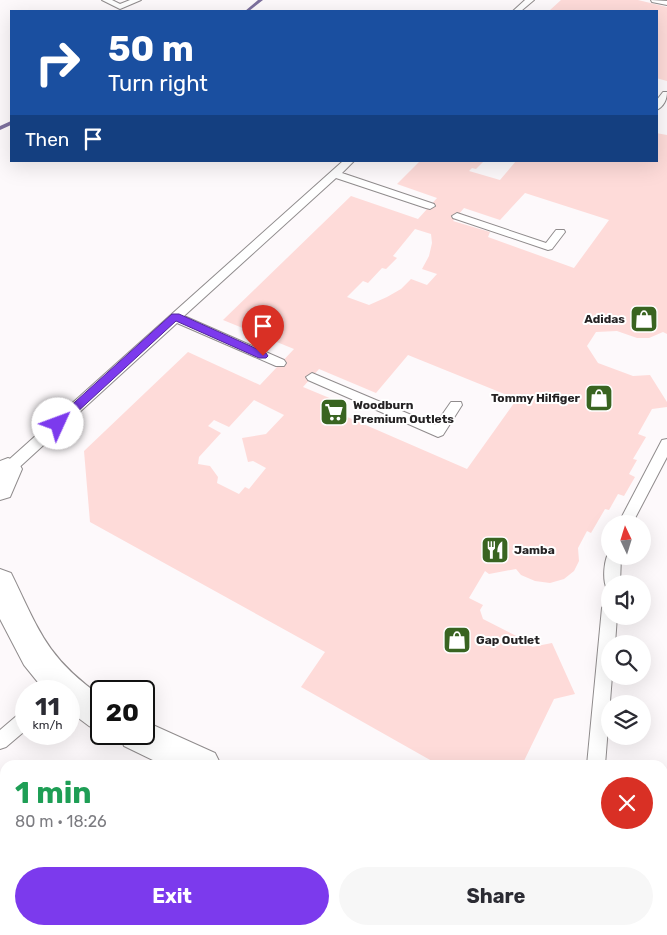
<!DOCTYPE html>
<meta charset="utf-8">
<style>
body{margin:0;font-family:Rubik,sans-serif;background:#f7f7f7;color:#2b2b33;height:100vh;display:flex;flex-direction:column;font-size:19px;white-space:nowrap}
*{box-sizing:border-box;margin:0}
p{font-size:16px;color:#7c7c81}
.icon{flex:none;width:28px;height:28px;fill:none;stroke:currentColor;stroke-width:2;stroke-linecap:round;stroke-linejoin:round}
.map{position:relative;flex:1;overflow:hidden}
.sheet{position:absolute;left:0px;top:760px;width:668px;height:175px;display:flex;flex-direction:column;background:#fff;border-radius:15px 15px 0 0;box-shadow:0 5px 20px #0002}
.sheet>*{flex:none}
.hud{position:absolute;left:10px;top:10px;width:648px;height:152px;border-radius:0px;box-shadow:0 5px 20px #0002;background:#1a4fa0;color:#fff;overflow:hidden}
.needle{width:32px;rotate:356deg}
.fabs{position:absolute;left:601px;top:515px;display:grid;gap:10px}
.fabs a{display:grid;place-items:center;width:50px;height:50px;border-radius:50%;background:#fff;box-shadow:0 5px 20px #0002;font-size:25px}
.speed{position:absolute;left:15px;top:680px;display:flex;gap:10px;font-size:25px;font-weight:700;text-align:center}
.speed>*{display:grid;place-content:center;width:65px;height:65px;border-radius:50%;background:#fff;box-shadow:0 5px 20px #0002;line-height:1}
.speed small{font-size:12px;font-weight:400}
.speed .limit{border:2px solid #111;border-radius:8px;background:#fff;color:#111}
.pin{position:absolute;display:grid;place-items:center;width:42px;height:42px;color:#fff;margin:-51px -21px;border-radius:50% 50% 50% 0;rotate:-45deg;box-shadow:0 0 5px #0007}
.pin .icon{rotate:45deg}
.me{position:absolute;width:55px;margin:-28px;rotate:47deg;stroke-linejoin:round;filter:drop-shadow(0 0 4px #0008)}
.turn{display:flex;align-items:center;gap:18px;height:105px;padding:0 15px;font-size:22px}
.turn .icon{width:65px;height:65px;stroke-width:2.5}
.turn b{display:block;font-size:35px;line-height:42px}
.then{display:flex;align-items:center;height:48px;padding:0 15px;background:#0003;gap:10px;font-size:19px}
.round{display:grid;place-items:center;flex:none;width:52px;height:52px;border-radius:26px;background:#f7f7f7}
.summary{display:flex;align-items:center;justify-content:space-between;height:85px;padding:0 15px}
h1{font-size:30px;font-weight:700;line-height:38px;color:#1e9e55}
.action{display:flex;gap:10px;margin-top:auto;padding:10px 15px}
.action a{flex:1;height:58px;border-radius:30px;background:#7c3aed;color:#fff;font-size:20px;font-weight:700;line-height:58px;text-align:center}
.action a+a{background:#f7f7f7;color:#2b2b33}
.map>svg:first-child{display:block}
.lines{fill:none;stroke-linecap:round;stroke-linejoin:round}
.stream{fill:#7d709e;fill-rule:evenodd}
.building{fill:#fedbd9;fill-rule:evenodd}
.lane-casing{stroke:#908c8d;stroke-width:2}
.secondary-casing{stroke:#908c8d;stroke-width:2}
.lane{fill:#fff;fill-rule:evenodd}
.secondary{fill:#fff;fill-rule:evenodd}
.route{fill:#7c3aed;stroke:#51269a}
.labels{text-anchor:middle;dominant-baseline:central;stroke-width:4;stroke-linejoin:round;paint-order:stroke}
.poi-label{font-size:12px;font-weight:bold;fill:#252324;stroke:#fff;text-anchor:start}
</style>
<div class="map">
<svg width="667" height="935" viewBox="0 0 667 935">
<rect width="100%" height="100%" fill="#fdf9fb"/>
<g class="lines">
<!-- stream -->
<path class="stream" d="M258 0H263L249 11H245Z
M11 121V125L0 130V126Z"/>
</g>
<!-- building -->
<path class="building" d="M561 0H638L667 7V81L656 78V11H549Z
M656 133 667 135V334L663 332 649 338H637L617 331 596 332 587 346 598 363 633 376 650 375 667 402V407L652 409 638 434 646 437 633 459 637 460 629 474 635 477 624 496 618 494 609 510 605 509 591 533 587 531 578 548 579 561 574 571 564 579 550 583 535 581 521 575 516 569 489 574 485 571 469 598 483 605 480 610 483 619 530 643 532 647 552 643 575 694 554 699 522 765H439L301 687 325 652 90 522 84 451 188 352 260 385 294 349 223 320 351 196 418 219 437 198 397 184 420 161H484L476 169 472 168 469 171 500 180 516 161H656ZM525 193 609 220 574 268 488 237 490 232 453 221 464 208 500 220ZM415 229 431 234 432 243 429 256 422 269 437 274 427 285 411 279 401 289 387 297 369 305 347 297 363 281 368 283 382 268 386 269 397 258 393 256ZM408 355 517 399 467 469 338 413 344 404 303 387 319 369 376 393ZM254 400 284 415 266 434 242 438 248 462 253 461 266 468 249 489 245 487 239 494 217 483 218 477 210 466 198 464 199 457 221 433 208 426 214 420 229 427Z
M0 828H5V930H118L117 935H0Z"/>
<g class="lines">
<defs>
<path id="lane" d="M102 0H112L120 4 130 0H141L120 9Z
M525 0H534L521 11H513Z
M651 0 667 1V5L652 2Z
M663 92H667C667 99 664 107 656 110V101Z
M343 161H354L342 173 434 204 435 206 430 209 426 208 336 178 184 316 284 360 286 363 284 366H276L177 323 13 473 8 474 3 473 1 469 3 465Z
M457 213 546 243 556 230H564L565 232 552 249 548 250 453 218 452 216Z
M312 373 435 425 451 402H461L462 405 443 435 438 437 308 380 306 377Z
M667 439V457L632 524H618L662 440Z
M610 551V556H621L620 584H610V590L607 589C602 580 604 558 610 551Z
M610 601V616H617L615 644H610V676H612L605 765H587L602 608 605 603Z
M26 711V730L6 747 0 749V730L20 713Z
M0 792H5V810H0Z
M143 930H163L162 935H142Z
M299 930H328L330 935H301Z
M516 930H536L535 935H515Z"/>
<path id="secondary" d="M8 458 18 462 22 469 10 497 0 500V461Z
M0 569 11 573C39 630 46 657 101 696V731L89 726 69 711V691H45L24 665 0 619Z
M144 721 215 753 221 765H163L124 746 119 734H144Z
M572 930H622L624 935H574Z"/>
</defs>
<!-- lane casing -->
<use href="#lane" class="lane-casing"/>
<!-- secondary casing -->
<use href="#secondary" class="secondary-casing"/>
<!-- lane -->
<use href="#lane" class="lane"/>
<!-- secondary -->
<use href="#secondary" class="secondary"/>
</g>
<!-- route -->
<path class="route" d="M172 314H179L266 353 268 356 266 358H259L176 321 62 426H54L53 424 54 421Z"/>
<!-- icons -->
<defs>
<symbol id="shop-square" viewBox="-11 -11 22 22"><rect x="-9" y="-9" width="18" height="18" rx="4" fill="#396421" stroke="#fff"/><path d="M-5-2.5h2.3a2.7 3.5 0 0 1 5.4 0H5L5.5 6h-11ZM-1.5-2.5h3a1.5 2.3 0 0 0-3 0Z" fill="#fff"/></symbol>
<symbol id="supermarket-square" viewBox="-11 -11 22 22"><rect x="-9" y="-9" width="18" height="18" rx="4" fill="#396421" stroke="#fff"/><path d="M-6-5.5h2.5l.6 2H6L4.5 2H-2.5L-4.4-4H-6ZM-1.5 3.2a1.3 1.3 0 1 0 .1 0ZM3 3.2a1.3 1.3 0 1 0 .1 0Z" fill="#fff"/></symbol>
<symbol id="restaurant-square" viewBox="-11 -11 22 22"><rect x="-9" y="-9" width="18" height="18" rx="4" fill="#396421" stroke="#fff"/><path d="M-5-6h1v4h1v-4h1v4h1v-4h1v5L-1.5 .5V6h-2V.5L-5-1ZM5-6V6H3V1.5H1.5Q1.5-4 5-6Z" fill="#fff"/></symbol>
</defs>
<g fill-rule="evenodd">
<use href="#shop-square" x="628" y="303" width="32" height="32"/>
<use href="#shop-square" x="583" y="382" width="32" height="32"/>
<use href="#supermarket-square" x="318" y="396" width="32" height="32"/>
<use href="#restaurant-square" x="479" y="534" width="32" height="32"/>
<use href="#shop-square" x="441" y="624" width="32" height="32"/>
</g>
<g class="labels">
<!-- poi labels -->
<g class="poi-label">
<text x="625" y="319" text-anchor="end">Adidas</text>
<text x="580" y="398" text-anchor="end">Tommy Hilfiger</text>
<text x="353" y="405">Woodburn<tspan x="353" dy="14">Premium Outlets</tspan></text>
<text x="514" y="550">Jamba</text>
<text x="476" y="640">Gap Outlet</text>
</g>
</g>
</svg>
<div class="fabs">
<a><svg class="needle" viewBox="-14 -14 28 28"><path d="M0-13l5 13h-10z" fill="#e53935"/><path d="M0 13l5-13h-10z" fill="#7c7c81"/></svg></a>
<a><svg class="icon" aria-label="sound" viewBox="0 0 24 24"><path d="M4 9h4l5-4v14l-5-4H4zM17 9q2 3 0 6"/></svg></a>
<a><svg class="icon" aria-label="search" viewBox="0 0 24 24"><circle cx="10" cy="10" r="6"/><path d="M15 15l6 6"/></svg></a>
<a><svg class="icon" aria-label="layers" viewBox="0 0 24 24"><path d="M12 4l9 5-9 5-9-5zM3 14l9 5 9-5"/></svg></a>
</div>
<div class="speed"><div>11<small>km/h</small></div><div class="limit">20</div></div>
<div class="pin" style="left:263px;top:356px;background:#d93025"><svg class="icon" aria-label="arrive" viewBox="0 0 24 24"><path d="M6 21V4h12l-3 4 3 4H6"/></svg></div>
<svg class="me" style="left:58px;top:424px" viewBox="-20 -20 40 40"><circle r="19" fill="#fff"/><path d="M0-13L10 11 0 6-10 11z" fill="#7c3aed"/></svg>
<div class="hud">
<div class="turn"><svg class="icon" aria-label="right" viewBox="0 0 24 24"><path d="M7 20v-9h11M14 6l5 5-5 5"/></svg><div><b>50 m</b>Turn right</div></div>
<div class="then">Then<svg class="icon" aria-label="arrive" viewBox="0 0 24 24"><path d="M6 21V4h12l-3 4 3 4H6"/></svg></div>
</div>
<section class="sheet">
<div class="summary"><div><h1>1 min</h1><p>80 m · 18:26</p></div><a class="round" style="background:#d93025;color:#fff"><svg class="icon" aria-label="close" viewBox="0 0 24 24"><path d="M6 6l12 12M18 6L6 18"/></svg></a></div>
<div class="action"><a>Exit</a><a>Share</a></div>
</section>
</div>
